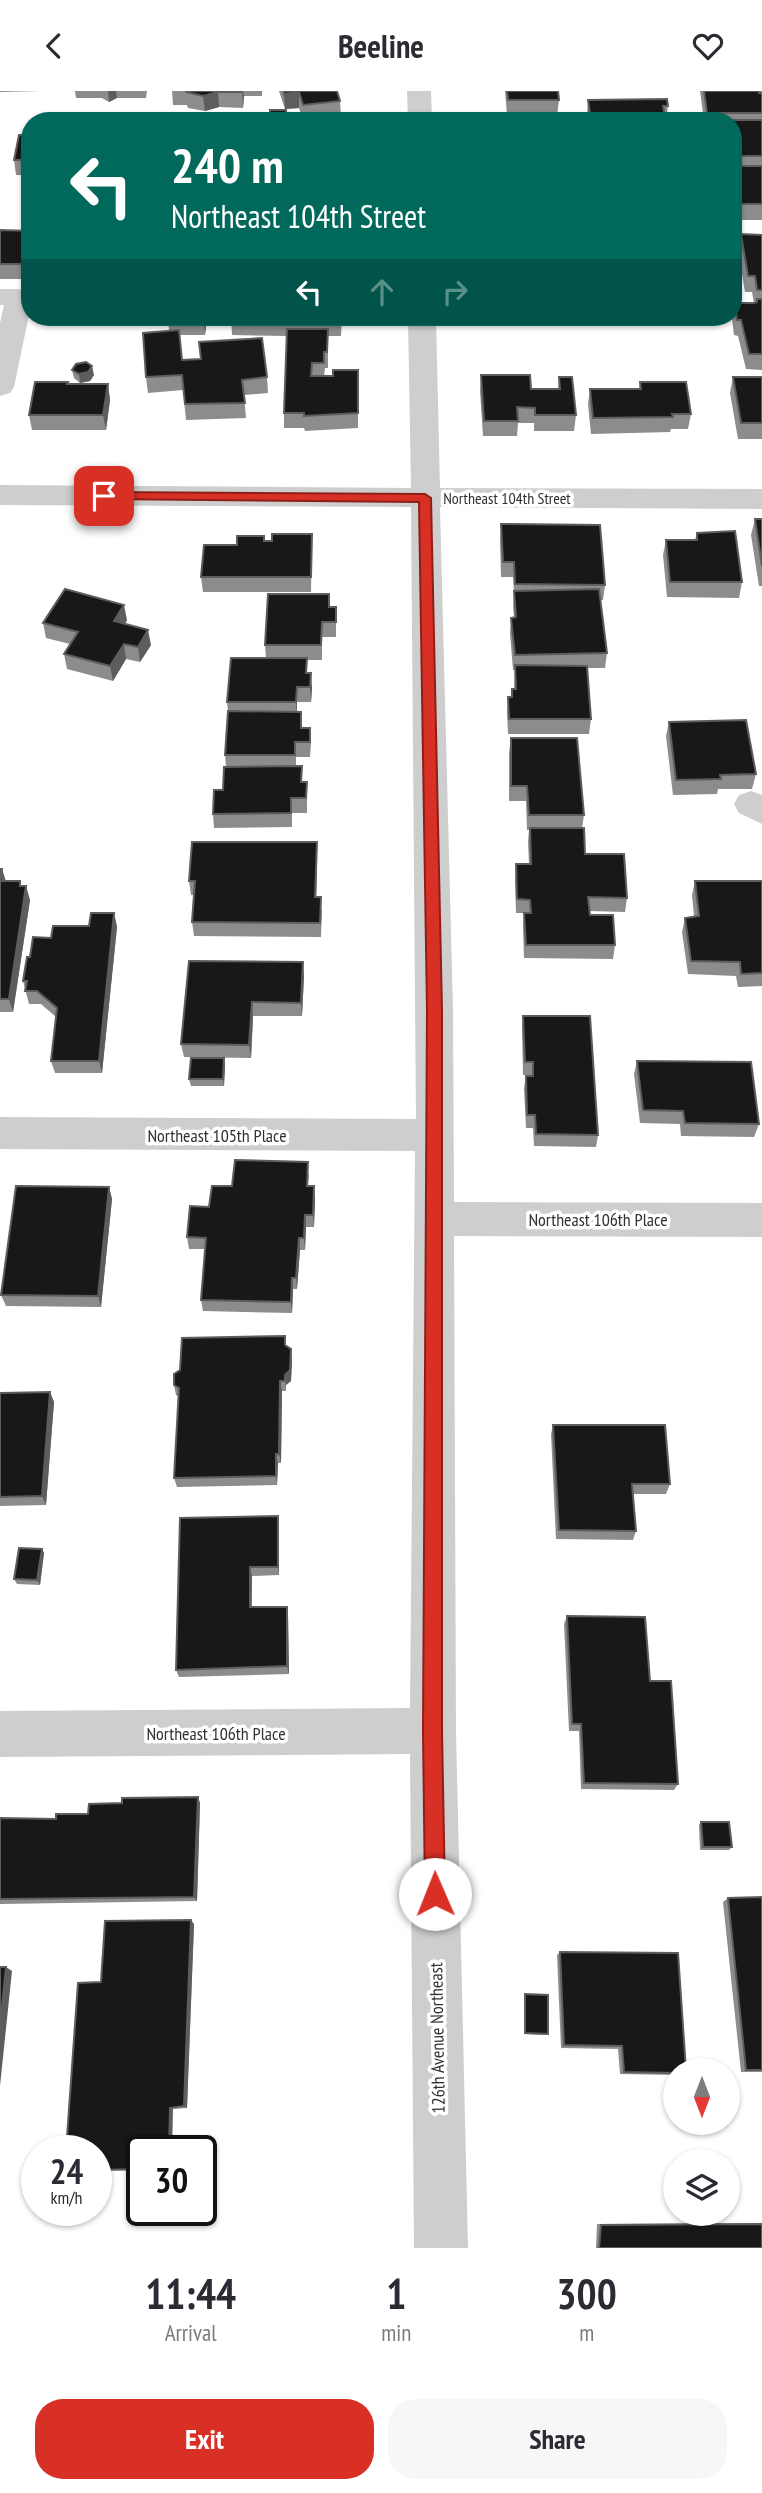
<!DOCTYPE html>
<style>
body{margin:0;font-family:"PT Sans Narrow",sans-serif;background:#f7f7f7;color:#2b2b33;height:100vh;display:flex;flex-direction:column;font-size:26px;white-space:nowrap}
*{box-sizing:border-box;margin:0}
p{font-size:23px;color:#7c7c81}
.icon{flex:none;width:38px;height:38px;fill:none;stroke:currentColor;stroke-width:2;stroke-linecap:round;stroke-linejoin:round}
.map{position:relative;height:2157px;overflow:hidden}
.details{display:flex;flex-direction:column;background:#fff;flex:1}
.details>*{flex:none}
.banner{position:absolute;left:21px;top:21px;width:721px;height:214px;border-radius:28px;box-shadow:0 2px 5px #0004;background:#00695c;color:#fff;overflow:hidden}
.needle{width:46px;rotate:180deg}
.controls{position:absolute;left:663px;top:1967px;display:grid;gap:14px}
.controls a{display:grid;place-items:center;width:77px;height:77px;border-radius:50%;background:#fff;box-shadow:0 2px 5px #0004;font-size:35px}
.speed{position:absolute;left:21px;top:2044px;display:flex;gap:14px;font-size:35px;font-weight:700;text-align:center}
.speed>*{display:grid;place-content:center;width:91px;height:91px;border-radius:50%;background:#fff;box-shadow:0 2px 5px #0004;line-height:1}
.speed small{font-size:18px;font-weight:400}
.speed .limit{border:4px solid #111;border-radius:10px;background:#fff;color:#111}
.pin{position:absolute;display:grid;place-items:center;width:60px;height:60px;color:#fff;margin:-30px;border-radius:14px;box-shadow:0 4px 10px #0006}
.me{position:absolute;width:77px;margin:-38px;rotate:359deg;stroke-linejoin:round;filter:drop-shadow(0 0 5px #0008)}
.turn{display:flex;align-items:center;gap:24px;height:147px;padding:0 35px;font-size:32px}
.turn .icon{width:91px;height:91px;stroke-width:2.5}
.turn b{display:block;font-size:49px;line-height:60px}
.lanes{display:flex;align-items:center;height:66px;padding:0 35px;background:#0003;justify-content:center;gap:35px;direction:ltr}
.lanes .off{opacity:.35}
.eta{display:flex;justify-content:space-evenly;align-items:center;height:119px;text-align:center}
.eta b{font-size:42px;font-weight:700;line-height:49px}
.cta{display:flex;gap:14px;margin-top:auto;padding:14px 35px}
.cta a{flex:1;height:80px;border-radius:28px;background:#d93025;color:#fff;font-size:28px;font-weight:700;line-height:80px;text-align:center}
.cta a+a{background:#f7f7f7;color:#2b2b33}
header{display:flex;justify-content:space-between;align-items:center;height:91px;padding:0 35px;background:#fff;font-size:32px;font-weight:700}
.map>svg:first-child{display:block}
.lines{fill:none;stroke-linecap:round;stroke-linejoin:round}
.minor{fill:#cecece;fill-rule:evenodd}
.wall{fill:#8c8c8c}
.shaded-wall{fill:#5d5d5d}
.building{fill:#181818;stroke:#5d5d5d;stroke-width:2}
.route{fill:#d93025;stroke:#8d1f18;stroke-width:2}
.labels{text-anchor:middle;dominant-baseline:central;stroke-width:7;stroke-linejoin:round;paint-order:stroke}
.far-street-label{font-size:16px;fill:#313131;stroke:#fff}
.street-label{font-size:18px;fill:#313131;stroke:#fff}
</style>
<header><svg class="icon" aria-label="back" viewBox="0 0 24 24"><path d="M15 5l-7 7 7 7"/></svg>Beeline<svg class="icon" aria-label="heart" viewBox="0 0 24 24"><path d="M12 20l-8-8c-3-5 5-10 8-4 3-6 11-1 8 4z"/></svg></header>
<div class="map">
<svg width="762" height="2157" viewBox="0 0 762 2157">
<rect width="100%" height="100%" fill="#fff"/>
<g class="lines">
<!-- minor -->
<path class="minor" d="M407 0H431L432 30H408Z
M0 198H19L30 202V219L14 296 10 302 0 305V232L4 214H0Z
M408 226H436L440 397 762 398V418L440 416 453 919 454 1111 762 1112V1146L454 1145 456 1640 468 2157H414L410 1663 0 1666V1620L410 1617 415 1060 0 1058V1026L416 1028 411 416 0 414V394L411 397Z
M751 700 762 704V733L739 722 734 713 739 704Z"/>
</g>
<!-- wall -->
<path class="wall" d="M0 0H42L0 1Z
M75 0H147L146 7H117L109 11 102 7H76Z
M172 0H262V5H244L243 17 219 16 205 20 188 17 187 14H173Z
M279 0H337L340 10 341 25 303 29 299 17 285 18Z
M505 0H558L559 9 557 25 507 24Z
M700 0H762V129H733V30H704Z
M588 9 668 15 666 30H588L587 24Z
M270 19H286L287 30H270Z
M30 44V84H16L14 69Z
M0 139 30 140V188H0Z
M741 143 762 144V279L746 278 738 245 734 244 732 228 735 212H754L752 201H745L738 159Z
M168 226H207L205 244H180L182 269 267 286 268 302 244 304 246 327 186 329 183 299 148 302 146 286 169 240Z
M231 226H342L341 245H328V277H325L324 285H333L358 279V337L305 340 304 337H284V322L287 245 232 244Z
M72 279 94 284 90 290 80 292 74 287Z
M481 284 531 298H558L559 286 576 324 574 340H534V332H518L517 345H483L480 300Z
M733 286H762V348H738L730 302Z
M68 291V293H108L110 309 106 339H32L29 324Z
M640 291 691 323 688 338H671L670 341 591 343 588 313 590 298H639Z
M755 428H762V495H759L751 444Z
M501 433 605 494 603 509H600L607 562 605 577H587L591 628 589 643H508L507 621 508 606H511L512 598H514L515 579H513L510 542 511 527 514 526 513 515 514 502 513 486H501L500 449Z
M697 442 742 491 739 507 667 506 663 464 666 449H695Z
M312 443 311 501H203L201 486 237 454 272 450Z
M330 516H336V546H322V569H307V582L312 597 311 611H297V621L302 637 311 652 310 666H296V675L307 706V722H292V736L214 737 213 723 223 699 226 676 225 664 228 620 227 611 266 567 265 554Z
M127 529 125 533 151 554 140 571 126 568 113 590 67 578 64 563 70 553 46 547 43 532Z
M669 631 756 683 752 698H718L717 703 673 704 666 645Z
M511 647 584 724 582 737 585 763 627 807 625 821 589 820 590 824 615 854 613 868 524 867 523 836 524 822H516L515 787 516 773H529L528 751 529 739H527L526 710H509V662Z
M317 751 316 806 322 820 321 846 194 845 192 831 194 804H191L189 790Z
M0 778H2L6 790H20L21 795 30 809 13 921H0Z
M695 790H762V895L738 896 736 885 688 883 682 841 685 827 694 825 692 804Z
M114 822 117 836 102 982H55L51 970 56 926 41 913H29L23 890 30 866 51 847 89 835Z
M189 870 304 885 302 925H253L251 967 184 966 181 953Z
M523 925 598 1044 596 1056 534 1055 533 1037H526L524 997 526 985 531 984H523L522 938Z
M224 967 225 974 224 995H191L189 988Z
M637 970 759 1033 754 1046 681 1045 680 1033 640 1032 634 983Z
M309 1083 308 1095 315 1107 314 1136H306L305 1159H300L297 1198H293L292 1222 203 1220 201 1209 205 1158H189L187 1146 209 1116 232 1095Z
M109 1096 112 1108 101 1216 6 1215 1 1204Z
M285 1245 286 1255 292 1269 291 1290 286 1294V1300H282L281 1372H278L277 1394 177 1396 174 1387 179 1306 176 1304 174 1294Z
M50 1301 54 1311 46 1414 0 1415V1302Z
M553 1334 670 1393 666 1403H633L636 1440 633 1449 556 1448 551 1343Z
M279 1434V1484L252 1485V1516L288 1524 289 1583 179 1586 176 1579Z
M42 1458 44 1462 40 1494 17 1493 14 1488Z
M567 1525 678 1693 674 1699 581 1698 579 1640H569L564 1533Z
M198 1706 200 1712 197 1810 0 1813V1727L56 1728 88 1723 122 1712Z
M701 1731 732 1756 729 1759H700L699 1734Z
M762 1806V1981H741L723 1811 728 1807Z
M194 1833 187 2017 173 2018 142 2060V2079L96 2080 101 1891Z
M560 1861 676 1979V1984L620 1983 618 1958 561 1957 557 1864Z
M525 1903 548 1943 546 1944 524 1943V1905Z
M762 2132V2157H596L597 2133Z"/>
<!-- shaded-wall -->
<path class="shaded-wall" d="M108 0H116L117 7 109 11Z
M242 0H243L244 5 243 17Z
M218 1 219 16 205 20 203 5Z
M299 1V17L285 18 284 3Z
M204 226H207L205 244 204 229Z
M92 275 94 284 90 290 80 292 79 283Z
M108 293 110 309 106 339 103 324Z
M124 514 127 529 117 546 114 530Z
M148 539 151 554 140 571 138 556Z
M124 553 126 568 113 590 110 575Z
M311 582 312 597 311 611 310 596Z
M297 596V611L296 626V611Z
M317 751V766L316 820 315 806Z
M2 778 6 792 0 790Z
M26 795 30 809 13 921 9 908Z
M114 822 117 836 102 982 99 970Z
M303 871 304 885 302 925 301 912Z
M252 911 253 925 251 967 249 954Z
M224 967 225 974 224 995 223 988Z
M314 1095 315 1107 314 1136 313 1124Z
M109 1096 112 1108 101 1216 98 1205Z
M305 1124 306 1136 305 1159 304 1147Z
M299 1147 300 1159 297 1198 296 1187Z
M292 1187 293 1198 292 1222 291 1211Z
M291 1258 292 1269 291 1290 286 1294V1300L285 1284Z
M280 1290 282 1300 281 1372 279 1363Z
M50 1301 54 1311 46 1414 42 1405Z
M276 1363 278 1372 277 1394 276 1385Z
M278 1425 279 1434V1484L278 1476Z
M42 1458 44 1462 40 1494 37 1489Z
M250 1476 252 1485 251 1525 250 1516Z
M287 1516 288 1524 289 1583 287 1575Z
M198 1706 200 1712 197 1810 194 1806Z
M191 1829 194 1833 187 2017 184 2015Z
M6 1876 12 1880 0 1995V1935Z
M170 2017 173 2018 172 2060H169Z"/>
<!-- building -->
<path class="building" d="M186 0H242V1H218L203 5 186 1Z
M284 0H337L340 10 303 14 299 1 284 3Z
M507 0H558L559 9H508Z
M704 0H759V2H762V22H707Z
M667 8 668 15H663L666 30H591L588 9Z
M270 19H286V26L270 27Z
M53 24 99 25V30H52Z
M709 29H762V65H733V30Z
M19 44H30V69H14Z
M733 75H762V113H733Z
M0 139 30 140 29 173H0Z
M741 143 762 144V199H757L755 185H748Z
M757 208H762V263H749L741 229H737L735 212H754L757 211Z
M168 226H204V229H168Z
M231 226H341V229H231Z
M287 238H328L327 261H324V272H312L311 285H333V279H358V322L304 325V322H284Z
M179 239 182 269 201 268 199 251 262 247 267 286 242 289 245 312 185 313 182 284 146 286 143 242Z
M86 271 92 275 88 281 79 283 72 279 76 273Z
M481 284H530L531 298H560L559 286H572L576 324H535V317L517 316 518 330H484Z
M733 286H762V332H741Z
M35 291H68L67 293H108L103 324H29Z
M640 291H686L691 323H672L673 326 593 327 590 298H641Z
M755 428H762V475Z
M501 433 600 434 605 494 515 493 514 471H503Z
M735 440 742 491H670L666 449H697V442Z
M272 443H312L311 486H201L204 454H237V445H264V450H272Z
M65 498 124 514 114 530 148 539 138 556 124 553 110 575 64 563 78 541 43 532Z
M599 498 607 562 515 564 511 527 516 526 514 500Z
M268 503H329V516H336V531H322L321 554H265Z
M231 567H307L306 582H311L310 596H297L296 611H227Z
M515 574 587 575 591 628H509L508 606H512V598H516Z
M228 620 301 621V637H310V651H295V664H225Z
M746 629 756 683 720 684 721 688 676 689 669 631Z
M511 647H577L584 724H529L527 695H511Z
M302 675 301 691H307L306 707H291V722L213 723 214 699H223L224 676Z
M530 737H584L585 763H624L627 807 588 806 590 824H613L615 854H526L524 822H531L530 809 517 808 516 773H531Z
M192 751H317L315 806H321L320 832 192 831 195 790H189Z
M0 778H2L0 790H20V795H26L9 908H0Z
M695 790H762V882L741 883 740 871 691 870 685 827 699 825Z
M91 822H114L99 970H51L57 917 37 900H25L27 890H23L27 866H30L33 846 51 847 53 835H89Z
M189 870 303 871 301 912 252 911 249 954 181 953Z
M523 925H590L598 1044 536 1043 535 1024H527L526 985H533V971H525Z
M191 967H224L223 988H189Z
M637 970 751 971 759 1033 685 1032 683 1020 643 1019Z
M235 1069 308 1071 307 1095H314L313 1124H305L304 1147H299L296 1187H292L291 1211 201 1209 206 1147 187 1146 190 1115 209 1116 212 1095H232Z
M16 1095 109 1096 98 1205 1 1204Z
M285 1245V1254L291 1258 290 1279 285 1284V1290H280L279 1363H276V1385L174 1387 179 1297 174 1294V1283L180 1279 182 1247Z
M50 1301 42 1405 0 1406V1302Z
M553 1334H665L670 1393H632L636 1440 559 1439Z
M278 1425V1476H250V1516H287V1575L176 1579 180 1427Z
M19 1457 42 1458 37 1489 14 1488Z
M567 1525 645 1526 650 1590H671L678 1693 584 1692 581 1633H572Z
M198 1706 194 1806 0 1808V1727L56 1728V1723H88L89 1713 122 1712V1707Z
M701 1731H729L732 1756H703Z
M762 1806V1979H746L728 1807Z
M191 1829 184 2015 170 2017 169 2060H142V2078L96 2079V2060H66L78 1892 101 1891 105 1830Z
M560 1861 678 1862 686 1979H676V1982L624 1981 622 1955 564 1954Z
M0 1876H6L0 1935Z
M525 1903 548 1904V1943L525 1942Z
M762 2133V2157H599L601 2134Z"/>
<!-- route -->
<path class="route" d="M104 401 425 403 431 407 442 919V1640L445 1803 442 1810 435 1813 428 1810 425 1803 423 1640 427 919 419 411 100 408 98 405Z"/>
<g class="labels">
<!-- far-street labels -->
<g class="far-street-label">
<text x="507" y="407">Northeast 104th Street</text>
</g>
<!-- street labels -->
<g class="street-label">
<text x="217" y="1044">Northeast 105th Place</text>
<text x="598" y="1128">Northeast 106th Place</text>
<text x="216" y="1642">Northeast 106th Place</text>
<text transform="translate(437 1947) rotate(-91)">126th Avenue Northeast</text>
</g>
</g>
</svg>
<div class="controls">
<a><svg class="needle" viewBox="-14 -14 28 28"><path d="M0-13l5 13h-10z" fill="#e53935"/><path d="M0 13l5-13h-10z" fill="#7c7c81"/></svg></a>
<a><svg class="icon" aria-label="layers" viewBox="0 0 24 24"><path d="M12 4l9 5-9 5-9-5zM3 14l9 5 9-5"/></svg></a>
</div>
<div class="speed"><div>24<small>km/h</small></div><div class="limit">30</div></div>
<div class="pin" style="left:104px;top:405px;background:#d93025"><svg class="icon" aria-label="arrive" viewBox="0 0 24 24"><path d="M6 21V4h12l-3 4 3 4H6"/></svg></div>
<svg class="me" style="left:435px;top:1803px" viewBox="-20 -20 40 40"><circle r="19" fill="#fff"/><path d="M0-13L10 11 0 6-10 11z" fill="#d93025"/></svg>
<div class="banner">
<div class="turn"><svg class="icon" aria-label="left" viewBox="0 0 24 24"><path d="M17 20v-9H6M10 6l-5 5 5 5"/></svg><div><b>240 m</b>Northeast 104th Street</div></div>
<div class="lanes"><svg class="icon" aria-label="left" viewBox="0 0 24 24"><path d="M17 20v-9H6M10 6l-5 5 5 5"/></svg><svg class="icon off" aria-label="ahead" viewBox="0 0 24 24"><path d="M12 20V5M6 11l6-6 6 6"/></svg><svg class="icon off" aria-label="right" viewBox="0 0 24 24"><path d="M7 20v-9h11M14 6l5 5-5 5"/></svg></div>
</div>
</div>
<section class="details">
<div class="eta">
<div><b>11:44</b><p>Arrival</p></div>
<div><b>1</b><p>min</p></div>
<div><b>300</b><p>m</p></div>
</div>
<div class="cta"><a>Exit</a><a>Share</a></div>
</section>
